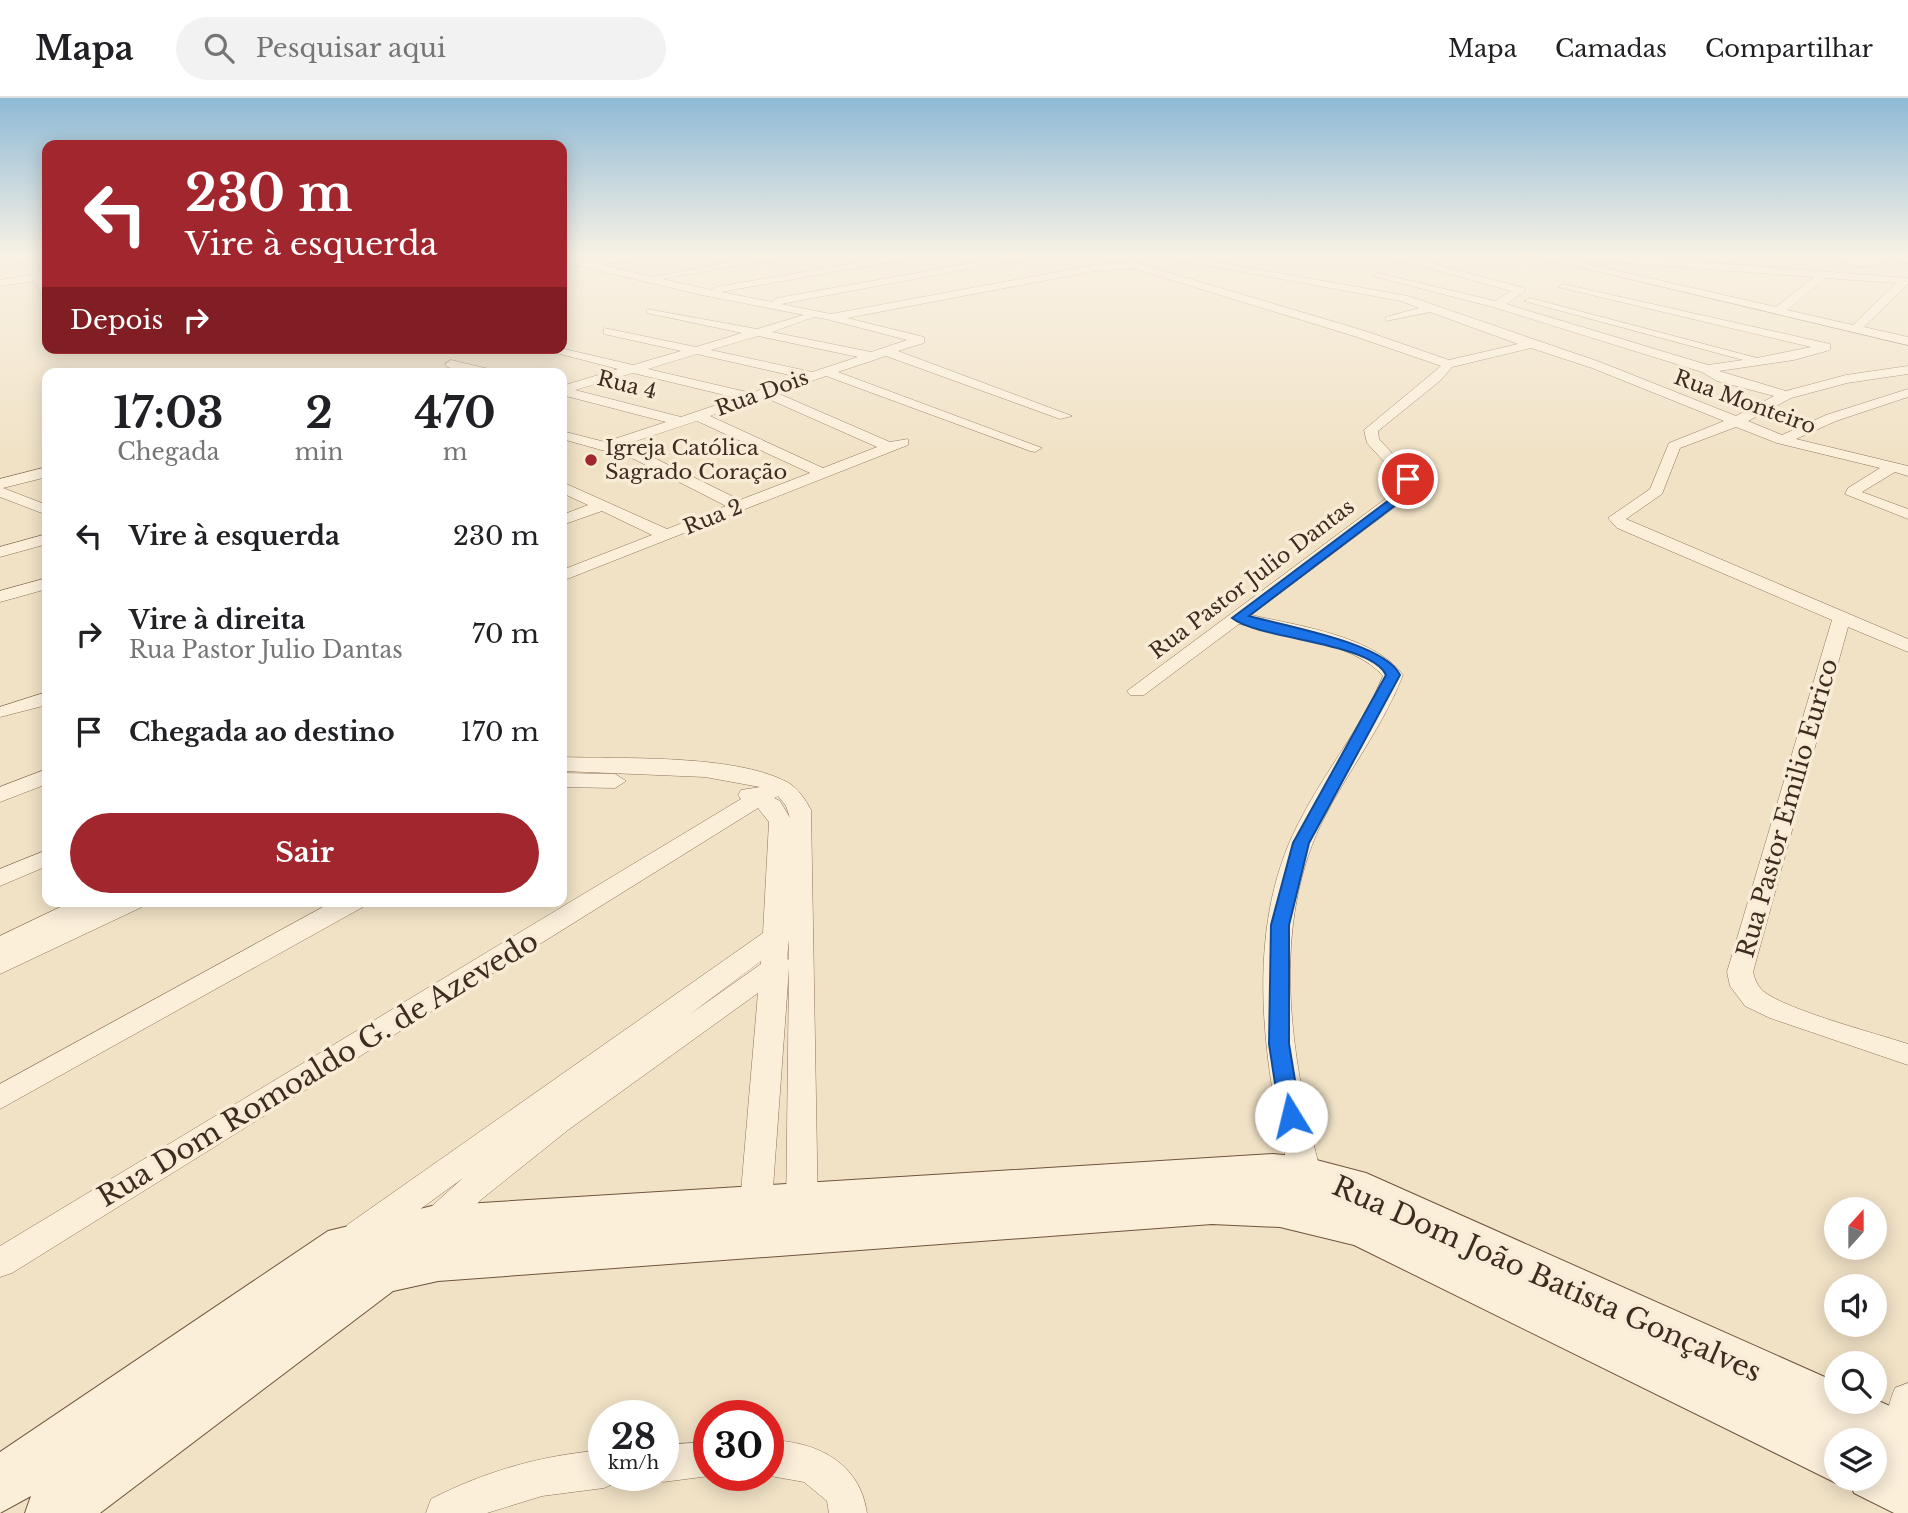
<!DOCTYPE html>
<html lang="pt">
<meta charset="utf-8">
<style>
body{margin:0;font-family:"Libre Baskerville",serif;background:#f2f2f2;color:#202124;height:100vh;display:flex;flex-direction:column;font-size:26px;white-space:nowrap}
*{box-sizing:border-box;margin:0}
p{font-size:23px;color:#757577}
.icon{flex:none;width:38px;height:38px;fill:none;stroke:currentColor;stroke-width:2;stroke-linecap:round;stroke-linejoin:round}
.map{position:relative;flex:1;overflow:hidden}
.side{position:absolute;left:42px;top:270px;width:525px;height:539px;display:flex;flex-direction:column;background:#fff;border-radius:14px;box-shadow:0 4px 18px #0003}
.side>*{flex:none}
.guide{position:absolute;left:42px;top:42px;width:525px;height:214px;border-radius:14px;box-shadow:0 4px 18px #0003;background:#a1262d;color:#fff;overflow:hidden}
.needle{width:46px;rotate:21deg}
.tools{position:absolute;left:1824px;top:1099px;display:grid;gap:14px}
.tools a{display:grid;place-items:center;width:63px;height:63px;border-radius:50%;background:#fff;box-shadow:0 4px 18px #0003;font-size:35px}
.speed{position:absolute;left:588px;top:1302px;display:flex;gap:14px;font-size:35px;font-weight:700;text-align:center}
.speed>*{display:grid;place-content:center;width:91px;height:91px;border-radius:50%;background:#fff;box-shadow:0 4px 18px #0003;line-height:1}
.speed small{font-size:18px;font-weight:400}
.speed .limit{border:10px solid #d22;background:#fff;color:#111}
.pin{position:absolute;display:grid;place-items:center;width:60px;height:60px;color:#fff;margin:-30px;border:4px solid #fff;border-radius:50%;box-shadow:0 2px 7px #0007}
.me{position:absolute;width:77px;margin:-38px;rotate:351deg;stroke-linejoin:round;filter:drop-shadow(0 0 5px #0008)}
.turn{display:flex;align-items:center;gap:24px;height:147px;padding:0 28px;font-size:32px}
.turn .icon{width:91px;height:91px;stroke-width:2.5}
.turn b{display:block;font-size:49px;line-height:60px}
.then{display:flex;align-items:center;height:66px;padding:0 28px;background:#0003;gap:14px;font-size:26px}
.eta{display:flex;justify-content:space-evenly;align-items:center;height:119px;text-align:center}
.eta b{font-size:42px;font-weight:700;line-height:49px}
.primary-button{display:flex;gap:14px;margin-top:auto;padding:14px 28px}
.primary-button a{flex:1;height:80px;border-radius:42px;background:#a1262d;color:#fff;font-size:28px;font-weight:700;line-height:80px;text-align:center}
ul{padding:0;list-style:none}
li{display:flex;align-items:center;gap:21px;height:98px;padding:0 28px}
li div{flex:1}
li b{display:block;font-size:26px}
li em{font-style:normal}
header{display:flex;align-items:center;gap:42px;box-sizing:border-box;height:98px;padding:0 35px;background:#fff;border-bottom:2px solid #e0e0e0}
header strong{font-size:33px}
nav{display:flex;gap:38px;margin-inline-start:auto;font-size:24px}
.search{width:490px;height:63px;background:#f2f2f2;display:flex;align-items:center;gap:18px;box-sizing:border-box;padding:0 24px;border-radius:38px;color:#757577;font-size:26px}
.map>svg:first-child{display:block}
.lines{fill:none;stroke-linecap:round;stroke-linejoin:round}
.street-casing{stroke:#8e735a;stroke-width:1}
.secondary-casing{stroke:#70543d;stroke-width:2}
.street{fill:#fbefda;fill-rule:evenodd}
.secondary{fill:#fbefda;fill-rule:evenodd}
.route{fill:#1a73e8;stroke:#114b97;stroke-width:2}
.poi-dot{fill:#a1262d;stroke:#f8ecd6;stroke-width:2.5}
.labels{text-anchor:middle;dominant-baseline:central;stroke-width:7;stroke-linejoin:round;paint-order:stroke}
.far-street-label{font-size:21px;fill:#3d2c1f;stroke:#f8ecd6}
.far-poi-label{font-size:21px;fill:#3d2c1f;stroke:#f8ecd6;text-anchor:start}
.street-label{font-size:24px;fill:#3d2c1f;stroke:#f8ecd6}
.near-street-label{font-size:28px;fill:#3d2c1f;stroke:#f8ecd6}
</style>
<header>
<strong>Mapa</strong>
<div class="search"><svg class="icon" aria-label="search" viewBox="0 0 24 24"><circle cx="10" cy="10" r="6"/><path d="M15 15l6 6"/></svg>Pesquisar aqui</div>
<nav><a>Mapa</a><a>Camadas</a><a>Compartilhar</a></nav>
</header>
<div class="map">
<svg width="1908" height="1415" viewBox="0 0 1908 1415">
<rect width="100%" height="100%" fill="#f1e2c6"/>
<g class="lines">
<defs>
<path id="street" d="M20 158H30L40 176 47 175V181L44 182 47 200 43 199 34 183 0 188V182L31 177Z
M562 158 592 165 620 158H649L602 167 653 179 762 158H788L662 181 711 192 716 189 896 158H922L721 194 772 204 777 200 1011 158H1036L781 206 831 216 1095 167 1133 164 1365 233 1449 262 1518 246 1430 214 1386 223V219L1419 210 1401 203 1162 159 1182 158 1408 198 1600 264 1736 318 1774 298 1717 283 1702 274 1493 209 1373 178 1378 175 1495 203 1511 193 1385 158H1404L1524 190V194L1506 206 1708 267 1743 262 1524 203 1530 200 1757 260 1811 249 1558 189 1563 186 1830 246V252L1794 262 1719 273 1786 293 1846 277 1908 268V276L1847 285 1791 300 1748 323 1782 337 1826 317 1908 291V299L1836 323 1796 341 1908 368V378L1895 374 1862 394 1908 411V421L1845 396 1848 390 1880 370 1777 345 1736 329 1680 350 1662 396 1626 421 1908 541V554L1848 529 1753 874C1755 882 1757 887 1763 893 1786 912 1875 935 1908 946V967L1770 920 1745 908 1730 888 1727 874 1832 522 1617 430 1608 420 1650 391 1669 345 1724 323 1592 270 1531 250 1452 269 1441 282 1378 333 1379 341 1416 381 1417 387 1408 399 1251 517C1295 527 1375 538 1403 577 1382 631 1346 675 1321 726 1268 838 1293 972 1324 1086L1319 1095 1308 1099 1297 1095 1292 1086C1264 971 1242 836 1298 726 1324 674 1361 631 1383 578 1355 545 1280 535 1239 526L1144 597H1130L1127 593 1396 393 1401 382 1367 345 1364 332 1441 268 1357 239 1132 170 1095 173 847 220 924 239V245L898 253 1072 318 1060 321 886 258 838 274 1042 350 1035 354 1030 353 826 278 777 295 890 344 908 341V347L562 483V472L652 437 602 413 562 427V417L588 407 562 395V384L667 431 726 408 634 361 562 341V333L605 344 666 324 562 297V288L618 271 537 250H560L633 267 681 253 604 236V230L696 249 742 235 647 215V211L757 231 804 217 702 197 562 164ZM814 219 826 221 907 242 871 254 772 234ZM758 238 858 259 812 274 711 252ZM697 256 798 279 751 295 648 271ZM633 275 737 300 681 319 575 292ZM764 299 877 349 823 370 710 318ZM697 323 810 375 740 402 644 355 621 348Z
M1533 158H1553L1776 209 1814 179 1587 162 1582 159 1621 158 1908 180V186L1864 229 1908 239V247ZM1826 180 1896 185 1853 227 1787 212Z
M1843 158H1873L1885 165 1860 169 1841 163Z
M1892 158 1908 159V165L1893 160Z
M451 262 493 272 494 275H471L447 269 445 266Z
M47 369V379L3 390 47 407V417L0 399V381Z
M47 436V446L0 459V449Z
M47 480V491L0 504V493Z
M47 594V607L0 619V609Z
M562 659C623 661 734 656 787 684 798 690 805 701 811 712L818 1117 813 1126 802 1130 791 1126 786 1117 789 870 771 1117 766 1126 755 1130 744 1126 739 1117 758 895 568 1032 483 1100 443 1138 432 1142 421 1138 416 1128 421 1118 463 1080 371 1147 359 1151 347 1147 343 1137 347 1127 763 835 769 724 758 710 12 1175 0 1179V1148L741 701 738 697 741 692 760 689 705 679 562 673ZM778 698 786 708 790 720 780 703 774 700ZM789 842V862L787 860ZM761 863V866L689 917Z
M47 671V686L0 704V689Z
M562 675 615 676 626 683 615 690 562 689Z
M47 752V768L0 788V771Z
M73 803H107L105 806 112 803H145L142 809 0 876V838Z
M334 803H366L363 809 0 1011V986Z
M1908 1285V1363L1904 1365 1891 1360C1882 1339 1886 1310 1895 1290Z
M768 1342C816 1343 860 1364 867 1415H829L827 1403 804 1384 765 1377H768Z
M709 1344V1377H717L663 1384 650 1379 663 1377V1347Z
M604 1352V1377H620L617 1384 604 1390 542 1398 487 1415H426L431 1401C486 1373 542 1357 604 1352Z"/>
<path id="secondary" d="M1273 1056 1305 1059 1366 1075 1836 1284V1304H1874V1301L1908 1316V1415H1894L1854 1395 1848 1381H1874V1342H1836V1381H1846L1836 1385 1354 1147 1280 1129 1212 1126 438 1183 393 1193 100 1415H25L31 1398 0 1415V1354L328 1133 432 1108Z"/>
</defs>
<!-- street casing -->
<use href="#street" class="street-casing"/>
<!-- secondary casing -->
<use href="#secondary" class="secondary-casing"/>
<!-- street -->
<use href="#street" class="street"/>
<!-- secondary -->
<use href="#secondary" class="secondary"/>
</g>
<!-- sky -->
<linearGradient id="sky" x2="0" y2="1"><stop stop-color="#8ebad6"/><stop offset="0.44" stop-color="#f9f2e5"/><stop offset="1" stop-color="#f9f2e5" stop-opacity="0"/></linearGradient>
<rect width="1908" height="357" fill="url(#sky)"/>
<!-- route -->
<path class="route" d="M1404 379H1412L1414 387 1397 406 1249 518C1284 528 1385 545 1400 577L1309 745 1289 827V946L1301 1018 1298 1024H1283L1280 1018 1269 946 1271 827 1293 745 1386 577C1371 544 1260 542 1232 520L1389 402 1403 387Z"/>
<!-- markers -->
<circle class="poi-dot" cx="591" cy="362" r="7"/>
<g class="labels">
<!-- far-street labels -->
<g class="far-street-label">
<text transform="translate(627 287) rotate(14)">Rua 4</text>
<text transform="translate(762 295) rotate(-20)">Rua Dois</text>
<text transform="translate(1745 304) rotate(20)">Rua Monteiro</text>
<text transform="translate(713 419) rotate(-22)">Rua 2</text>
<text transform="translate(1252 481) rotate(-37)">Rua Pastor Julio Dantas</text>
</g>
<!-- far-poi labels -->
<g class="far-poi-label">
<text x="605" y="350">Igreja Católica<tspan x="605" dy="24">Sagrado Coração</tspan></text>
</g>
<!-- street labels -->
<g class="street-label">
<text transform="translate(1787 710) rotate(-74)">Rua Pastor Emilio Eurico</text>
</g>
<!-- near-street labels -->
<g class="near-street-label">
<text transform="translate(318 971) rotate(-31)">Rua Dom Romoaldo G. de Azevedo</text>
<text transform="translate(1547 1181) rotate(24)">Rua Dom João Batista Gonçalves</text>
</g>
</g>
</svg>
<div class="tools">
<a><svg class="needle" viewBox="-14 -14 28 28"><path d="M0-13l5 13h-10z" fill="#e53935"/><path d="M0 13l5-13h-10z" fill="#757577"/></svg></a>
<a><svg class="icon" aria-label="sound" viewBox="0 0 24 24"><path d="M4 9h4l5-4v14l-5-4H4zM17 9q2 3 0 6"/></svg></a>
<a><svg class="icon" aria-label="search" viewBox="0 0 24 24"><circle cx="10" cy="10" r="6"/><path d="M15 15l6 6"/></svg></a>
<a><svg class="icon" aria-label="layers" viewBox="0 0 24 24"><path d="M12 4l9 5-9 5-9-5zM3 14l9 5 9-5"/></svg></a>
</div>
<div class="speed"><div>28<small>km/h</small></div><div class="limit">30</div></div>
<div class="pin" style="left:1408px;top:381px;background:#d93025"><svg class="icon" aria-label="arrive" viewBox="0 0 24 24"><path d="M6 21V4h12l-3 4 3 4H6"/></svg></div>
<svg class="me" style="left:1291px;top:1018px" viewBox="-20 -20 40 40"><circle r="19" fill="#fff"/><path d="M0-13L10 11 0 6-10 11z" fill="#1a73e8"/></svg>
<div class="guide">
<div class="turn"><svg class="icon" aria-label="left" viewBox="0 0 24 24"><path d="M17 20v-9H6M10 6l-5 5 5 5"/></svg><div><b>230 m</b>Vire à esquerda</div></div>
<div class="then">Depois<svg class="icon" aria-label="right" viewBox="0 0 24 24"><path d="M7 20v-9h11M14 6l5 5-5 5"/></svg></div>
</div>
<section class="side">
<div class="eta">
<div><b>17:03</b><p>Chegada</p></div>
<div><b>2</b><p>min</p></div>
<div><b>470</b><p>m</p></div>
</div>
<ul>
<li><svg class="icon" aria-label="left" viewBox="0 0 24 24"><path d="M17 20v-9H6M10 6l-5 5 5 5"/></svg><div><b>Vire à esquerda</b></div><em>230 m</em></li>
<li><svg class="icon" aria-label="right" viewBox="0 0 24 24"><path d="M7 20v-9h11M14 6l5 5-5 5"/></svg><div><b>Vire à direita</b><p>Rua Pastor Julio Dantas</p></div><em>70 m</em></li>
<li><svg class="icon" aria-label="arrive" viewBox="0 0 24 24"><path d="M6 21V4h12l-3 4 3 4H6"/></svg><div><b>Chegada ao destino</b></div><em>170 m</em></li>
</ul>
<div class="primary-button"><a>Sair</a></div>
</section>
</div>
